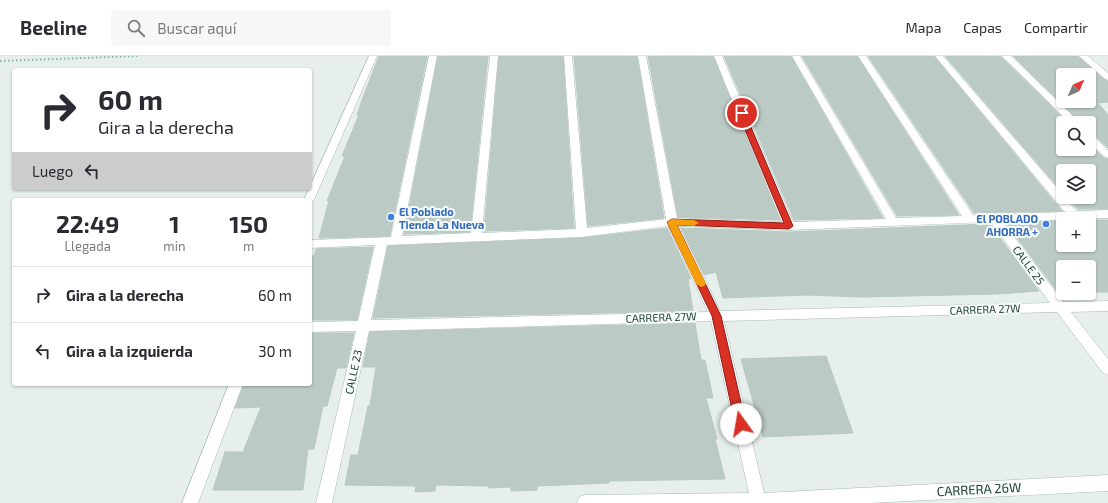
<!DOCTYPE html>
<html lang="es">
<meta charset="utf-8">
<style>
body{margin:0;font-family:"Exo 2",sans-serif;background:#f7f7f7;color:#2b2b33;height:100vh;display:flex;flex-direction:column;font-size:15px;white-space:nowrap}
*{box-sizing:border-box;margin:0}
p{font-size:13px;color:#7c7c81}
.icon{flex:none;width:22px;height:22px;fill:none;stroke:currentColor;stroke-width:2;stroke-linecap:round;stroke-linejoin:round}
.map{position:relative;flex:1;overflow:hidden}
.sheet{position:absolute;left:12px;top:142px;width:300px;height:188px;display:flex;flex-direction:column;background:#fff;border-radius:4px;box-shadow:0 1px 3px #0004}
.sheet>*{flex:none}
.top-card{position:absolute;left:12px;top:12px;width:300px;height:122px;border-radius:4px;box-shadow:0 1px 3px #0004;background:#fff;color:#2b2b33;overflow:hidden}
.needle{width:26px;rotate:45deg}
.tools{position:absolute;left:1056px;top:12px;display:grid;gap:8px}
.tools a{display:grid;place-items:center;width:40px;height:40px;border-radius:4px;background:#fff;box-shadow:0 1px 3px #0004;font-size:20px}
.pin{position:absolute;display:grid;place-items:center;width:34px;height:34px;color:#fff;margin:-17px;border:2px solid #fff;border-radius:50%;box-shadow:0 1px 4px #0007}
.me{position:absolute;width:44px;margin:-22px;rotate:347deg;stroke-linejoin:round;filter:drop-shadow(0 0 3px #0008)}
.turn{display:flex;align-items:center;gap:14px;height:84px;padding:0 20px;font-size:18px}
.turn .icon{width:52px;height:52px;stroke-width:2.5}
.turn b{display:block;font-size:28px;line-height:34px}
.then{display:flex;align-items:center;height:38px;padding:0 20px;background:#0003;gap:8px;font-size:15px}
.eta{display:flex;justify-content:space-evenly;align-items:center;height:68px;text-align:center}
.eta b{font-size:24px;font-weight:700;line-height:28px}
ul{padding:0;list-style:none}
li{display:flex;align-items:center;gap:12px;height:56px;padding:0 20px;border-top:1px solid #e1e1e2}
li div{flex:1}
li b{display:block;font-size:15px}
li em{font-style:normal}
header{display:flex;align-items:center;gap:24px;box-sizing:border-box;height:56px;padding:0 20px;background:#fff;border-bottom:1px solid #e1e1e2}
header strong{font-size:19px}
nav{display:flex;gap:22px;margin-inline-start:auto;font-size:14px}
.search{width:280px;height:36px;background:#f7f7f7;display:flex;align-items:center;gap:10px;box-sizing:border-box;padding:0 14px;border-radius:4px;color:#7c7c81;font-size:15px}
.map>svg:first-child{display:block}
.building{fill:#bbcac4;stroke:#b8c9c2;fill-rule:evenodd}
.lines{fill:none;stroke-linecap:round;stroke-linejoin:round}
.minor-casing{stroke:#a8b8b2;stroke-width:1}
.path{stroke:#86b3a5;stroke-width:2;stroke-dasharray:1.5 2.5;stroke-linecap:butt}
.minor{fill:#fff;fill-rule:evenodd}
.route{fill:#d93025;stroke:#8d1f18}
.slow{fill:#f59e0b}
.shop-dot{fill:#3f7fe0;stroke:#f7fbf9;stroke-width:1.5}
.labels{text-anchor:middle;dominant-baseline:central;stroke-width:4;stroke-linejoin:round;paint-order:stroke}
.shop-label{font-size:11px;font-weight:bold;fill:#366cbe;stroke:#f7fbf9;text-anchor:start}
.street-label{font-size:11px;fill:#24423a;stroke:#f7fbf9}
.near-street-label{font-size:13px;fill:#24423a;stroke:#f7fbf9}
</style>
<header>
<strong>Beeline</strong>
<div class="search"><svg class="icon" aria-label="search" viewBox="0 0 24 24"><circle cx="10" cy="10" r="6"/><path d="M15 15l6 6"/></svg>Buscar aquí</div>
<nav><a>Mapa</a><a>Capas</a><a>Compartir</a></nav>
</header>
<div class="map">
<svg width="1108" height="447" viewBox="0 0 1108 447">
<rect width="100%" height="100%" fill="#e6efeb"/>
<!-- building -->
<path class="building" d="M379 0H427L390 180 319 182 329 145H327L345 100H342L359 59H357L362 44Z
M438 0H488L470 176 404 178Z
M499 0H563L574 172 484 175Z
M574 0H637L664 162 588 170Z
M648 0H713L780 164 678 161Z
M724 0H791L883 162 794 164Z
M802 0H857L959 159 897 160Z
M868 0H934L1062 155 974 157Z
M945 0H1000L1068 67H1063V93H1089V88L1104 102 1108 103V153H1078L1065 141H1089V115H1063V137Z
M1013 0H1077L1108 26V46L1098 47 1108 59V92L1093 78 1089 77V67H1081ZM1063 19H1089V45H1063Z
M1089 164H1108V236H1089V211H1063V233L1056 234 1006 167 1063 165V189H1089Z
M990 168 1039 235 998 238 861 241 806 239 723 242 716 216 704 219 681 172 789 176Z
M667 172 691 223H688L693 255 373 262 388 190 582 182Z
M373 191 357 264H310V200H314L316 193Z
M695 267 701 304H705L713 342H706L717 383H715L725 423 609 425V427L537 430V434L511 435V431L489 432V430L436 429 435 435 415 436 416 430 345 429 351 399H358L368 350H370L376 311H363L370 276Z
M310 277H354L346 312H337L327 350H323L314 393H308L303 434H213L225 396H243L261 351 235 352 244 328H310Z
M826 300 853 377 763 381 741 303Z"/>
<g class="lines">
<defs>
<path id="minor" d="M369 0H377L314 144 310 147V144H304Z
M429 0H437L402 180 471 177 490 0H498L482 177 576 173 564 0H572L587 172 666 163 638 0H646L677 162 782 166 714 0H722L793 166 886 163 792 0H800L896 162 962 160 858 0H866L973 159 1065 156 935 0H943L1063 139V141L1077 155 1108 154V162L1003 166 1063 246 1108 245V255L1071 256 1108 303V319L1103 317 1057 256 724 265 764 437 1108 419V435L870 447H577L579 441 585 439 749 437 711 265 369 275 332 447H316L356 275 310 276V266L358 265 375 189 310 192V184L391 181ZM991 166 1050 247 720 255 679 170 789 174ZM668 170 708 256 371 264 387 189 582 181Z
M1002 0H1011L1080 67H1070Z
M1079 0H1088L1108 17V24L1105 23Z
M1089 78 1092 79 1108 94V102L1105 101 1089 86Z
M229 328H243L198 447H182Z"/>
</defs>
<!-- minor casing -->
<use href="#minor" class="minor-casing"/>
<!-- path -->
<path class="path" d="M0 5 138 0"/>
<!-- minor -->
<use href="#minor" class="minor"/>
</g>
<!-- route -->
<path class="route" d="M739 55 745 57 793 170 789 173 677 169 721 260 746 368 744 371 741 373 737 371 735 368 712 260 667 166 672 163 784 167 738 57Z"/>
<!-- slow -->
<path class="slow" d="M672 163 694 164 699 167 694 170 677 169 706 228 704 230 701 231 696 228 667 166Z"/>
<!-- markers -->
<g class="shop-dot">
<circle cx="391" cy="161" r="4"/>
<circle cx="1046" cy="168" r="4"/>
</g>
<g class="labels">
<!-- shop labels -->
<g class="shop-label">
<text x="399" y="155">El Poblado<tspan x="399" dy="13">Tienda La Nueva</tspan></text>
<text x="1038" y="162" text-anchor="end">El POBLADO<tspan x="1038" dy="13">AHORRA +</tspan></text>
</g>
<!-- street labels -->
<g class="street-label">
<text transform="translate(1029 209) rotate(54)">CALLE 25</text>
<text transform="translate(985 253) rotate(-2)">CARRERA 27W</text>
<text transform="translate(661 261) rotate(-2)">CARRERA 27W</text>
<text transform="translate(353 316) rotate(-78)">CALLE 23</text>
</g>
<!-- near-street labels -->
<g class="near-street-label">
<text transform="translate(979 433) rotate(-3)">CARRERA 26W</text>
</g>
</g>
</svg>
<div class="tools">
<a><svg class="needle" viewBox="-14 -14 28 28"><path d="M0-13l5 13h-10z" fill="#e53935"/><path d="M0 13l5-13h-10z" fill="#7c7c81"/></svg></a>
<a><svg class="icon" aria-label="search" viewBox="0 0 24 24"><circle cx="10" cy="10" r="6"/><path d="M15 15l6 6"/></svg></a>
<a><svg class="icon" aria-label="layers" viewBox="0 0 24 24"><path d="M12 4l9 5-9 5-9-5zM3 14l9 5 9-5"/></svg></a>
<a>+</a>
<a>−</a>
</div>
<div class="pin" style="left:742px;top:57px;background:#d93025"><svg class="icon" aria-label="arrive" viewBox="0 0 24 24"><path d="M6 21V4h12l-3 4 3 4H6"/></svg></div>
<svg class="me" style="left:741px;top:368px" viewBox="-20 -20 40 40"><circle r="19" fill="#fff"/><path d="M0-13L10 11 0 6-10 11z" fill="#d93025"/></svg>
<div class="top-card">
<div class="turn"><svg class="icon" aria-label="right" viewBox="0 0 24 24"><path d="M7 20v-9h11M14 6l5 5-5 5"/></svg><div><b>60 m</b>Gira a la derecha</div></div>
<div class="then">Luego<svg class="icon" aria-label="left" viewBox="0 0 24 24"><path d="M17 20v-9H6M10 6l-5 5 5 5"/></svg></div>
</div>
<section class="sheet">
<div class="eta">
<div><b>22:49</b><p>Llegada</p></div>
<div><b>1</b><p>min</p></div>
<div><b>150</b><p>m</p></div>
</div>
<ul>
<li><svg class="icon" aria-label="right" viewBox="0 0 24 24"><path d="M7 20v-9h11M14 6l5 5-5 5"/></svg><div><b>Gira a la derecha</b></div><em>60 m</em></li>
<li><svg class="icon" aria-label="left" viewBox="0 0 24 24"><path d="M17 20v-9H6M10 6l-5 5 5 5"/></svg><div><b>Gira a la izquierda</b></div><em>30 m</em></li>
</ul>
</section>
</div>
